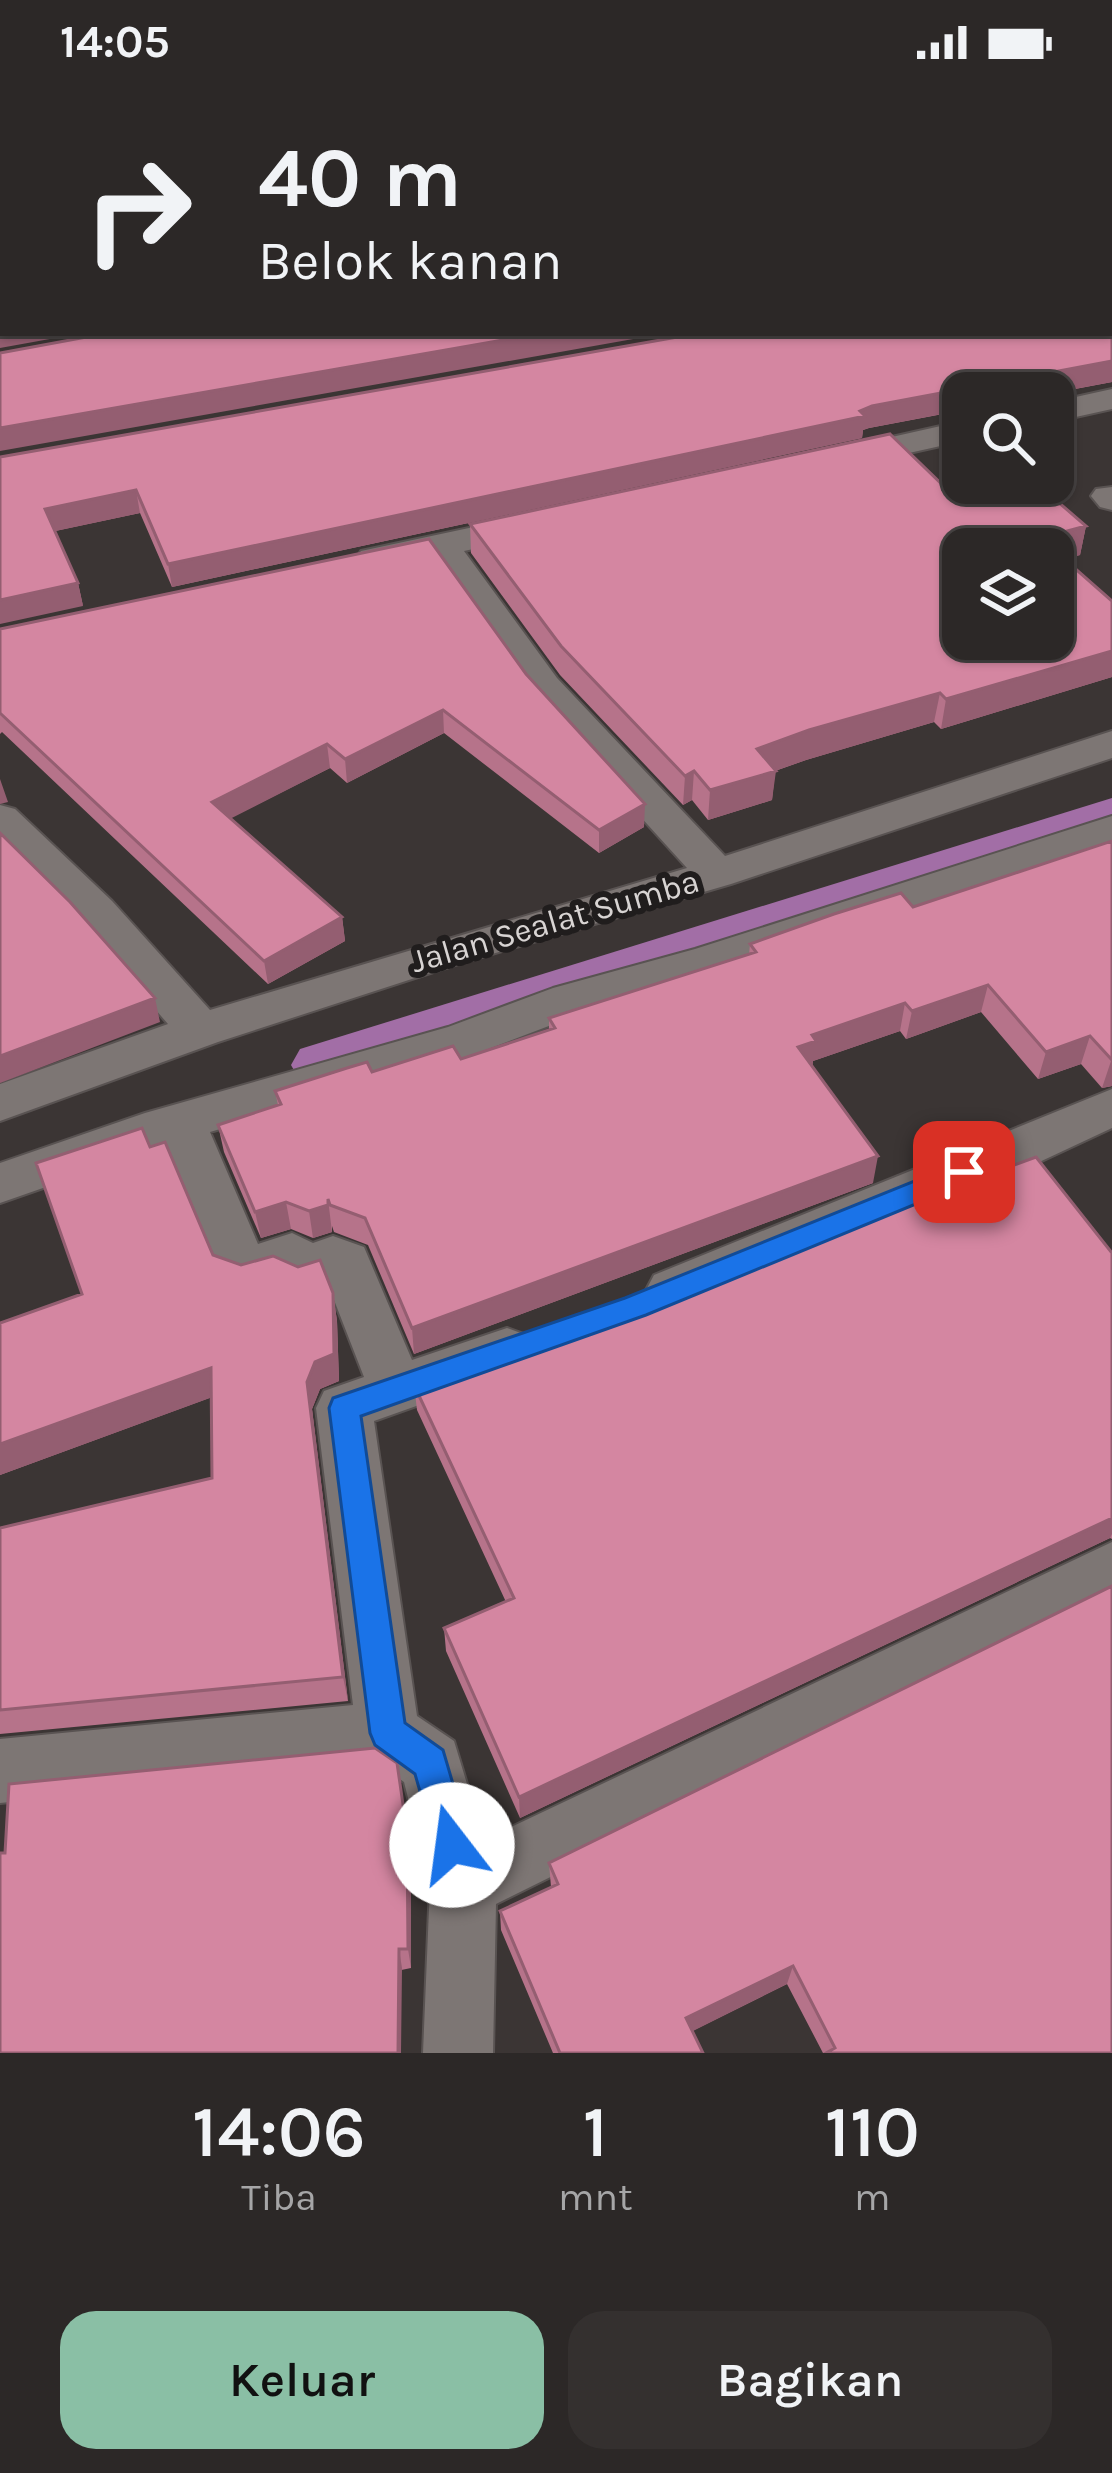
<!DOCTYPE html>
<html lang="id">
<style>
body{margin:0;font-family:Karla,sans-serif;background:#34302f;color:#f1f3f6;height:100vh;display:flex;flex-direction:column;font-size:45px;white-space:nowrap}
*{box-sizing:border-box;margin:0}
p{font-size:39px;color:#a6a6a7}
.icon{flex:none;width:66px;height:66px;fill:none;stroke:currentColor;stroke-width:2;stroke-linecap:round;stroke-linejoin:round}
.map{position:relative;height:1969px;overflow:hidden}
.sheet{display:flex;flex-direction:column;background:#2c2827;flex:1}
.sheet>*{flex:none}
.top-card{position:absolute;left:0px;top:0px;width:1113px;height:252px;box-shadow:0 3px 9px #0004,0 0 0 3px #484444;background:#2c2827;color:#f1f3f6;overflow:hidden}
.fabs{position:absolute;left:942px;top:288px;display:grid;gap:24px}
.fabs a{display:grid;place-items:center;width:132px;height:132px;border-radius:24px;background:#2c2827;box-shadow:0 3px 9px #0004,0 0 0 3px #484444;font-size:60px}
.pin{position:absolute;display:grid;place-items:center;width:102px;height:102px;color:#fff;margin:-51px;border-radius:24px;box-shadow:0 6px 18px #0006}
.me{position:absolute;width:132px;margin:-66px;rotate:345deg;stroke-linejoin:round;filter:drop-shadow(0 0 9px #0008)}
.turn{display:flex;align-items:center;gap:42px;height:252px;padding:0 60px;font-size:54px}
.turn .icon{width:156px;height:156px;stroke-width:2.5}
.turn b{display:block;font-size:84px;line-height:102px}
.eta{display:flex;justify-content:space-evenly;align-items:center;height:204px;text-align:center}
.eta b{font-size:72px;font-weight:600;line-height:84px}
.action{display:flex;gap:24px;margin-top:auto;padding:24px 60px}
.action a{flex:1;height:138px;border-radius:36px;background:#8abfa5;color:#111;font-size:48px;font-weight:600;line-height:138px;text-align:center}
.action a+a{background:#34302f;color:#f1f3f6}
.status{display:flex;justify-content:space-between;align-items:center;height:84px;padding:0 60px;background:#2c2827;direction:ltr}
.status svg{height:33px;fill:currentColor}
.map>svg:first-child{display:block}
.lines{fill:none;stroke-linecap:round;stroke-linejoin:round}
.canal{fill:#a26ea6;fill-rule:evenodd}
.minor-casing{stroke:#595352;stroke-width:4}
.minor{fill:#7d7674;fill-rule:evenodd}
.wall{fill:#b6738a}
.shaded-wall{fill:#945e71}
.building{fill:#d486a1;stroke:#945e71;stroke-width:3}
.route{fill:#1a73e8;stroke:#114b97;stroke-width:3}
.labels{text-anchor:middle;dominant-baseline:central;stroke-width:12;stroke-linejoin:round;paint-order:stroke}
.street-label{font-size:33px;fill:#d8d4d3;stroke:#201d1d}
</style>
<div class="status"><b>14:05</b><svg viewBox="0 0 49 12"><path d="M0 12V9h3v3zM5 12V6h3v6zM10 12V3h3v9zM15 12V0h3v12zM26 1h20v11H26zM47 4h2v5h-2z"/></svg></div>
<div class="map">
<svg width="1112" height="1969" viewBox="0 0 1112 1969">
<rect width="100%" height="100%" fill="#3b3534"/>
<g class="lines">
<!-- canal -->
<path class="canal" d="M1112 714V751L322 1004 300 997 291 981 300 965Z"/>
<defs>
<path id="minor" d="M1112 305V325L1053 338V318Z
M963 337V357L837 385 825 382 820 375 825 368Z
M1112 403V426L1100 423 1091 412 1096 405Z
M535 430 548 433 553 441 548 449 464 467 557 594 725 772 1112 647V674L731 800 458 880 218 958 0 1037V1000L168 940 80 839 0 760V721L15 725 112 817 210 926 687 784 530 611 432 474 374 486 361 483 356 475 361 467Z
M1112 732V761L721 889 583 929 478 969 210 1048 258 1160 292 1149 313 1159 333 1152 364 1163 412 1276 507 1244 526 1251 534 1267 526 1283 374 1337 417 1632 454 1657 484 1756 1112 1458V1515L496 1820 493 1969H423L430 1801 404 1698 380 1681 0 1719V1655L353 1621 316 1324 324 1307 364 1293 327 1198 301 1207 279 1195 248 1205 221 1195 166 1061 0 1119V1079L145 1029 448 943 553 904 695 865Z
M1112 1005V1044L1018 1088 673 1228 654 1221 646 1206 654 1191Z"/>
</defs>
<!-- minor casing -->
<use href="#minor" class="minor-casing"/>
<!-- minor -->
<use href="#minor" class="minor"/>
</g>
<!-- wall -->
<path class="wall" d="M0 0H1112V164L1110 166H1112V298L869 344 863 346 862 354 172 503 140 429 55 447 78 499 83 522 0 373 1110 249 3 3V109L0 110Z
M952 410 1086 442 1080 471 1064 475 1112 517V593L941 645 934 638 806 676 775 687 772 716 708 736 692 716 683 721 560 591 471 469 470 440Z
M0 545 526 590 644 743 599 769 444 649 347 699 330 684 230 734 342 833 345 857 268 900 2 648 0 650Z
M1112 757V1002L1102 1004 1081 980 1038 995 981 928 906 955 900 947 813 977 812 983 873 1099 414 1270 368 1161 334 1148 332 1142V1148L313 1154 291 1145 261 1154 224 1068 218 1041 278 1021 275 1007 372 988 461 975 549 946V934L749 871 750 860 913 823Z
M150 1063 213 1171 333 1209 337 1237 339 1297 320 1305 312 1325 348 1617 0 1650V1444L212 1394V1313L0 1391V1239L82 1210Z
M1112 1169V1455L1110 1454 520 1734 446 1567 444 1544 506 1518 417 1326 414 1301Z
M397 1679 411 1769V1884L0 1969Z
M549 1779 1112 1969H823L787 1900 692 1947 703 1969H553L501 1846 500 1827 551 1803Z"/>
<!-- shaded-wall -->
<path class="shaded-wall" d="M0 88H3V109L0 110Z
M3 241V249H83L0 264V242Z
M543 249H667L0 367V344Z
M1112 277V298L1053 309H963V326L869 344 863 346 862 354 172 503 168 480 860 327 872 322Z
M136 406 140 429 51 448 45 425Z
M1086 442 1080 471 1053 478 1041 454Z
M78 499 83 522 0 540V516Z
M1112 567V593L941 645 946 615Z
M940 609 934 638 806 676 766 690 776 687 772 716 708 736 710 706 757 665 809 646Z
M443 626 444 649 347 699 345 675Z
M327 660 330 684 216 742 212 718Z
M694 687 692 716 683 721 685 692Z
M0 695 8 718 0 720Z
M645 720 644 743 599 769V746Z
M342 833 345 857 268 900 264 877Z
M988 901 981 928 906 955 912 927Z
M155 914 160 938 0 999V972Z
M905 919 900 947 813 977 812 985 798 963 812 951Z
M1090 952 1081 980 1038 995 1046 968Z
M1112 976V1002L1102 1004 1111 977Z
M878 1072 873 1099 414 1270 412 1244Z
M328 1115 332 1148 313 1154 309 1127Z
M286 1118 291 1145 261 1154 255 1128Z
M333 1209 337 1237 339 1297 320 1305 312 1325 348 1617 343 1593 307 1298Z
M211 1284 218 1311 0 1391V1360Z
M1112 1434V1450L1110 1454 520 1734 519 1713Z
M407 1748 411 1769V1884L408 1865Z
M399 1865 402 1884 401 1969H398Z
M793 1882 787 1900 683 1952 686 1934Z"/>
<!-- building -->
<path class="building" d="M0 0H1112V34L1110 36V3H3V88H0Z
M1110 40 1112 55V147L1110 148V166H1112V277L872 322 860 327 865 332 168 480 136 406 45 425 78 499 0 516V373L700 249H1110Z
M0 207H3V241L0 242Z
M108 249H543L0 344V269Z
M890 350 952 410 998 399H1036L1086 442 1041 454 1053 465H963V555H1053V465L1112 517V567L946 615 940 609 809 646 757 665 776 687 710 706 694 687 685 692 561 562 470 440Z
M429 455 526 590 645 720 599 746 443 626 345 675 327 660 212 718 342 833 264 877 0 629V545Z
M0 749 70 818 155 914 0 972Z
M1112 757V976L1090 952 1046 968 988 901 912 927 905 919 812 951 816 957 798 963 878 1072 412 1244 365 1134 330 1121 328 1115V1121L309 1127 286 1118 255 1128 218 1041 281 1020 275 1007 347 984 367 978 372 988 453 962 461 975 555 944 549 934 756 868 750 860 834 830 901 809 913 823Z
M142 1044 150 1063 165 1058 213 1171 241 1181 273 1172 298 1183 320 1176 333 1209 334 1270 315 1278 307 1298 343 1593 0 1626V1444L212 1394 211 1284 0 1360V1239L82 1210 36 1079Z
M1036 1073 1112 1169V1434L519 1713 444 1544 514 1514 414 1301 909 1113 960 1101Z
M1112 1502V1969H826L835 1964 793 1882 686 1934 703 1969H560L500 1827 558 1800 549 1779Z
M375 1664 397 1679 407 1748 408 1865H399L398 1969H0V1769H5L9 1700Z"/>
<!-- route -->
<path class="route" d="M964 1077 974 1080 978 1088 974 1096 646 1231 361 1332 405 1639 443 1666 471 1761 465 1774 452 1779 439 1774 415 1690 375 1661 370 1649 329 1324 333 1314 625 1214Z"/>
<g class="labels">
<!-- street labels -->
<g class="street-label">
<text transform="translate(555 837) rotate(-16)">Jalan Sealat Sumba</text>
</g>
</g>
</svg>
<div class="fabs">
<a><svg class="icon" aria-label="search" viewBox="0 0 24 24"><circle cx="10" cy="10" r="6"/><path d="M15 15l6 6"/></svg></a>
<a><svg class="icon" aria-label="layers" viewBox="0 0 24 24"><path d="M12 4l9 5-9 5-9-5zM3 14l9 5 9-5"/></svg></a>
</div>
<div class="pin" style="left:964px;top:1088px;background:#d93025"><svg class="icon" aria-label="arrive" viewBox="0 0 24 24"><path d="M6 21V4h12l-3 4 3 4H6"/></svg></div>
<svg class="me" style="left:452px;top:1761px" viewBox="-20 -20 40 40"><circle r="19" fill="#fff"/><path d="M0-13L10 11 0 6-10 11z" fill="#1a73e8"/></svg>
<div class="top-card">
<div class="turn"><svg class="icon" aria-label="right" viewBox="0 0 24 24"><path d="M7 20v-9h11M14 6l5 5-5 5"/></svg><div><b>40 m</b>Belok kanan</div></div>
</div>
</div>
<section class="sheet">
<div class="eta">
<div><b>14:06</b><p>Tiba</p></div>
<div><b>1</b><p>mnt</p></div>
<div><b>110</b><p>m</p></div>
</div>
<div class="action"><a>Keluar</a><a>Bagikan</a></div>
</section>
